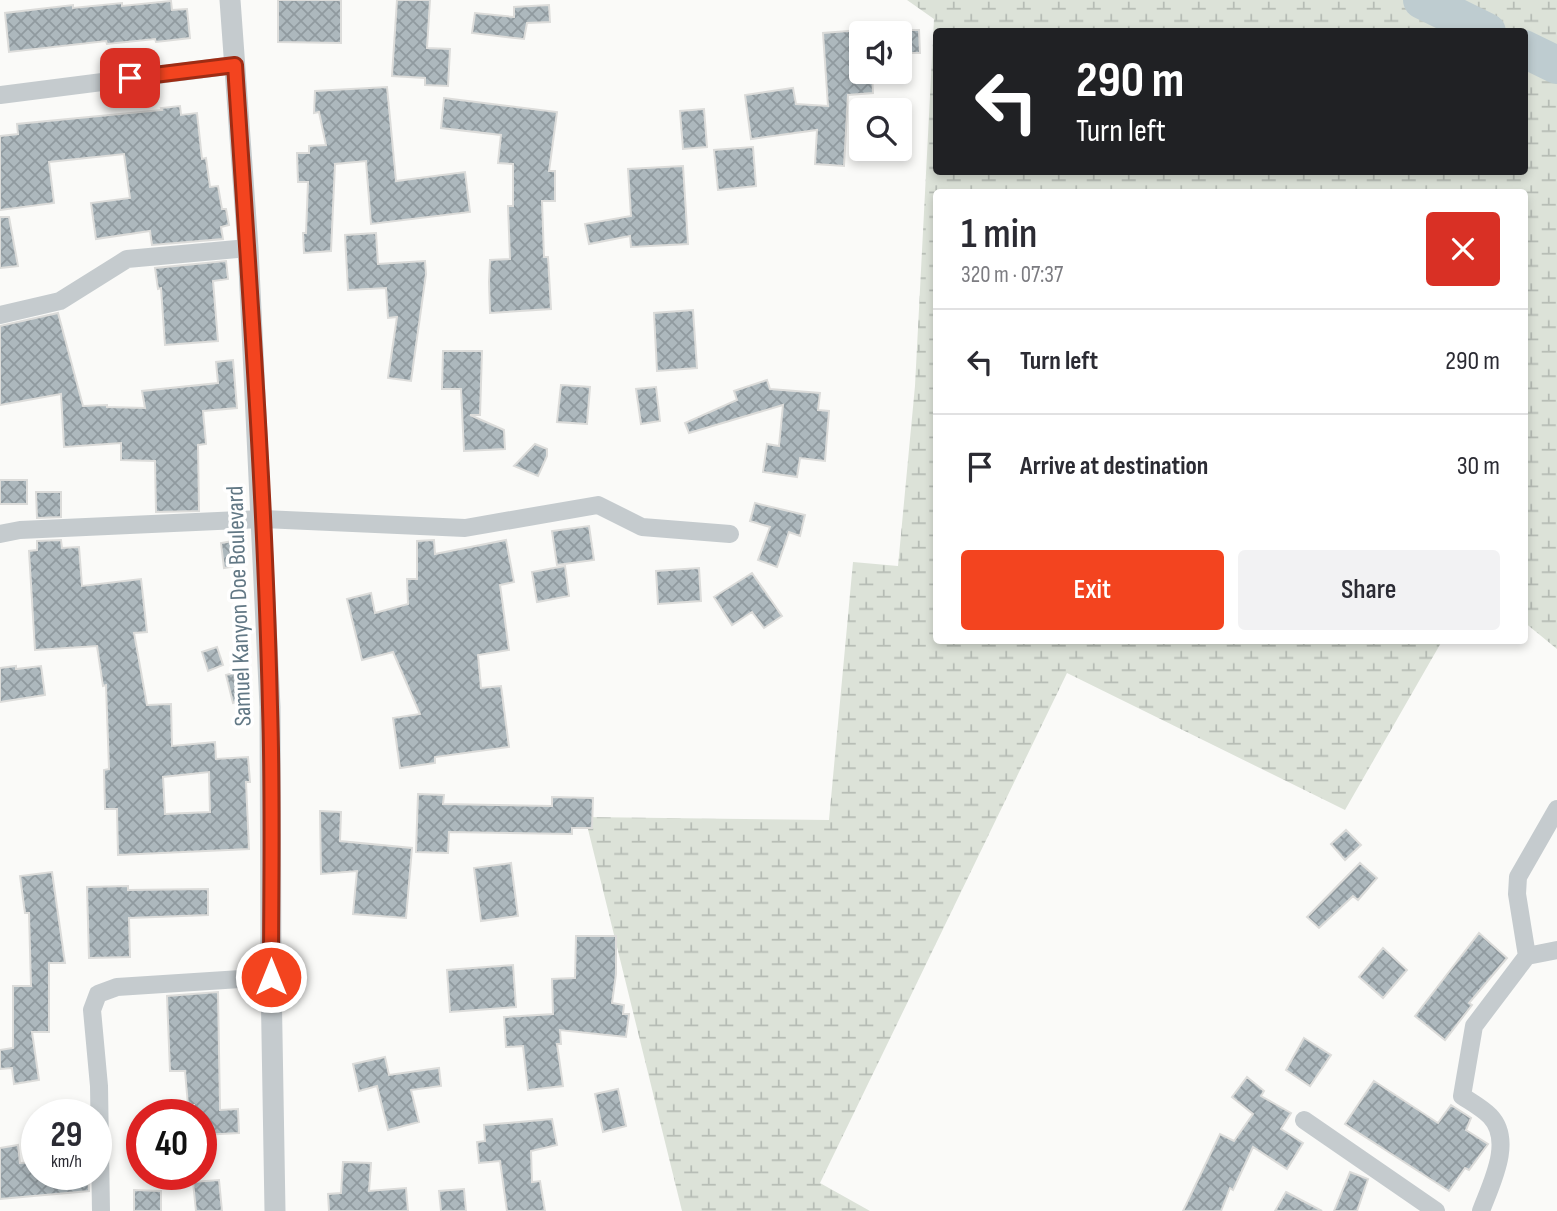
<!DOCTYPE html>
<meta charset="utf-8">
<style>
body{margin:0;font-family:"Sofia Sans Condensed",sans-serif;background:#f2f2f3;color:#2b2b33;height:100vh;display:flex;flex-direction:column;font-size:26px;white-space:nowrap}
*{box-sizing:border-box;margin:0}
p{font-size:23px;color:#7c7c81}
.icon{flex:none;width:38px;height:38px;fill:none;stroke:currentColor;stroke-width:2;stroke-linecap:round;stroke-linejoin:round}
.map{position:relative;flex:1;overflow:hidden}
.side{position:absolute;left:933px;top:189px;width:595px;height:455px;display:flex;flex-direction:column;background:#fff;border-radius:7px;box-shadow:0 4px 10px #0003}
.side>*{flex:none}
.top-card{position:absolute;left:933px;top:28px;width:595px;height:147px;border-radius:7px;box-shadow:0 4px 10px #0003;background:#202124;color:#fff;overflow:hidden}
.fabs{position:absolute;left:849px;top:21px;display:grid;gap:14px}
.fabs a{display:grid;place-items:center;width:63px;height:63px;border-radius:7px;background:#fff;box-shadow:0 4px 10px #0003;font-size:35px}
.speed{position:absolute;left:21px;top:1099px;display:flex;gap:14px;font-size:35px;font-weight:700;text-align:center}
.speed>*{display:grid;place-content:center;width:91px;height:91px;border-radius:50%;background:#fff;box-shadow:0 4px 10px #0003;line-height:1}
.speed small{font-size:18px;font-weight:400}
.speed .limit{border:10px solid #d22;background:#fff;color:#111}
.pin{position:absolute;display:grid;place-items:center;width:60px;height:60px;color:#fff;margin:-30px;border-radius:14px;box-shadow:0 4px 10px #0006}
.me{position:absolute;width:77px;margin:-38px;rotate:0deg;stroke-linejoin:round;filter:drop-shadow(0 0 5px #0008)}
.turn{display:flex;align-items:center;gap:24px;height:147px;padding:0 28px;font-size:32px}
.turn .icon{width:91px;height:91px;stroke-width:2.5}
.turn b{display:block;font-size:49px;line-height:60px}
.round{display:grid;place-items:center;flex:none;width:74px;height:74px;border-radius:7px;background:#f2f2f3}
.headline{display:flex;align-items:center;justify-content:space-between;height:119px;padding:0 28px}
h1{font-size:42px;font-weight:600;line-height:52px}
.button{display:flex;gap:14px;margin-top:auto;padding:14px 28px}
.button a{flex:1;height:80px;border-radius:7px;background:#f3441f;color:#fff;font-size:28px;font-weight:600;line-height:80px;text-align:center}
.button a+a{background:#f2f2f3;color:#2b2b33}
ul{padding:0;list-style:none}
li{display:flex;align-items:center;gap:21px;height:105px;padding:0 28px;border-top:2px solid #e1e1e2}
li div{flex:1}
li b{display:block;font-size:26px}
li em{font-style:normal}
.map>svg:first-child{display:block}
.wetland{fill:url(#wetland-marsh);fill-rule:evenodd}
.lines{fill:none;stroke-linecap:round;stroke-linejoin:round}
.river{stroke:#beccd0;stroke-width:38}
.building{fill:url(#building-cross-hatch);stroke:#dcdcda;stroke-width:2;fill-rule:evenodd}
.minor{stroke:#c5cbce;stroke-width:18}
.tertiary{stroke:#c5cbce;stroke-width:21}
.route-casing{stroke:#9e2c14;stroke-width:18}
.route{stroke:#f3441f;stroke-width:12}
.labels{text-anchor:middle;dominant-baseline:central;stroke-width:7;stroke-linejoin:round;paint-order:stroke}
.street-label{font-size:24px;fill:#627885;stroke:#fff}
</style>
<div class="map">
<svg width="1557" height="1211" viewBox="0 0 1557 1211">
<defs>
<pattern id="wetland-marsh" width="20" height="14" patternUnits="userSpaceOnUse" patternTransform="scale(1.75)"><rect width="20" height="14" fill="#dce2d8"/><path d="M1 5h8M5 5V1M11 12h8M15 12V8" fill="none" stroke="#b6bcb5"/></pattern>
<pattern id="building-cross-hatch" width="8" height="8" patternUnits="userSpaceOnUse" patternTransform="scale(1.75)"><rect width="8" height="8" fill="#adb8bd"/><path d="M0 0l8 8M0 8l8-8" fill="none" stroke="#909a9f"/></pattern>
</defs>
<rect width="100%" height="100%" fill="#fafaf8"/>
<!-- wetland -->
<path class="wetland" d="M907 0H1557V649L1524 622V192H936V640L1442 641 1345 810 1067 673 820 1183 870 1211H682L585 817 829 820 853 562 898 566 915 386 934 19ZM936 32H1524V172H936Z"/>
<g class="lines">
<!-- river -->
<path class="river" d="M1422 0 1487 32
M1524 49 1557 65"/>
</g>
<!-- building -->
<path class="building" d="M278 0H341V43L278 42Z
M397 0H430L427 48 450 49 448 86 425 85V78L392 76Z
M171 1 172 10 187 9 190 38 156 42 155 39 107 44 106 41 9 52 5 13 73 5V8L122 3V6Z
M549 5 550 22 527 23 524 39 472 33 475 13 514 17V7Z
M861 30V72H872L873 93 848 95 844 166 815 164 817 130 751 139 745 95 793 88 796 104 828 106 823 33Z
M900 30H919L920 53H900Z
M387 87 396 181 465 172 470 212 371 224 366 161 335 164 331 251 304 253 303 233H306L308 182H298L297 153H309V146L326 145 319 112 314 113 315 91Z
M444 98 557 112 549 171H555V201H542L544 257H548L551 309 490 313 489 282 490 260 510 259 508 206H513V164L498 163 501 135 441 128Z
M180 106 181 115 197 113 202 159 206 158 210 187 218 186 222 209H226L229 225 221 227 223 239 152 245 150 231 96 239 91 203 130 198 124 154 49 162 54 203 0 210V136L18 134 17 124 162 110 161 108Z
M704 109 707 147 683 149 680 111Z
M753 147 756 186 718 190 714 150Z
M683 166 688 244 631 247 630 236 589 244 585 224 631 216 628 169Z
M0 217H9L18 266 0 268Z
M376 233 378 264 425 261 426 274 411 381 388 378 397 317 388 318 386 288 348 290 345 235Z
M226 261 228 279 213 281 218 341 165 345 161 288 158 289 155 268Z
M693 310 697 368 657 371 654 313Z
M58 313 83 406 107 405V407L145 408 142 391 218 383 216 362 233 360 237 408 203 411 206 444 198 445 199 511 156 512 155 461 121 460V443L64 447 61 394 0 405V326Z
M443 351H482L480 415H470L504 430 505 449 464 451 461 389H442Z
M767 380 770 389 820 393 818 410 829 411 825 461 800 458 797 477 763 472 767 444 779 446 783 405 689 433 685 423 737 400 734 391Z
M561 385 590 387 587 424 557 422Z
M656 387 660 421 641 424 636 389Z
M535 444 547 449V456L538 476 514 466Z
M0 480H27V504H0Z
M36 492H61V517L37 518Z
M755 503 805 515 800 536 789 532 777 567 758 560 770 527 750 521Z
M589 526 594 560 557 565 552 531Z
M61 540 62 548 79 547 82 586 141 579 147 632 134 633 147 705 171 704 172 746 215 742 216 759 248 757 250 782H246L249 849 118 855 117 809H105L104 770 109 769 106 685 103 686 97 646 35 650 29 551 37 550V541ZM209 772 210 812 165 814 163 777Z
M239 540 242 565 224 568 221 543Z
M434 540 435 554 506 540 514 582 500 585 509 650 478 655 481 688 501 686 509 747 435 757V763L400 768 393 718 420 714 393 652 362 660 347 599 371 593 375 613 408 604 407 579H417V541Z
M565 566 569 596 537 602 532 572Z
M699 568 701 601 658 604 656 571Z
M752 573 782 616 764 628 752 612 732 625 714 597Z
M217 647 223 665 208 671 202 652Z
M16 666V669L41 666 45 695 0 702V668Z
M245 670 252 697 233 703 226 675Z
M418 794 444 795 443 804 552 806V797L593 798 592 828H572V834L449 832 448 853 416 852Z
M320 811 341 812 340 841 412 848 406 918 353 914 357 871 321 874Z
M1346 830 1361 845 1345 860 1331 844Z
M511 863 518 916 481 921 474 868Z
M1360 863 1377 878 1358 900 1353 896 1319 928 1307 917Z
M52 872 65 963H49V1032H32L39 1080 14 1084 12 1068 0 1069V1050L13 1048V986H31L29 913H25L20 876Z
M128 886V890L208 889V915L129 918 130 957 89 958 87 887Z
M1479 933 1507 958 1469 1003 1472 1005 1445 1040 1415 1016Z
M576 936H616V974L612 1003 624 1005 623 1014H629L626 1037 560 1030 561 1044H557L563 1086 528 1090 523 1046 506 1047 504 1017 553 1014 552 979 575 978Z
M1383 948 1407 970 1383 998 1359 977Z
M513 965 516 1007 450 1012 447 970Z
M218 992 220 1110 238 1109 239 1133 201 1135V1115H194V1105H188L185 1071H170L167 996Z
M1304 1038 1331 1055 1310 1086 1286 1070Z
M385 1057 389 1075 439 1068 441 1086 411 1090 419 1122 388 1130 377 1086 359 1091 353 1064Z
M1247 1077 1264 1091 1261 1096 1291 1113 1281 1129 1303 1143 1287 1169 1253 1147 1233 1190 1230 1188 1221 1211H1183L1220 1134 1234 1141 1253 1114 1232 1097Z
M1374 1081 1438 1123 1451 1105 1471 1118 1466 1130 1488 1144 1469 1170 1465 1168 1449 1191 1345 1124Z
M618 1089 626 1126 603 1132 595 1094Z
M552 1119 557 1145 531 1151 532 1182 540 1181 545 1211H507L500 1161 479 1163 477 1142 485 1141 484 1125Z
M18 1145 20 1163 37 1162V1174H88L89 1191 0 1199V1148Z
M343 1162 371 1163 369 1191 406 1188 408 1211H329L328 1194 341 1193Z
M1350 1172 1368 1179 1357 1211H1334Z
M219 1180 222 1211H196L193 1182Z
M464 1189 466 1211H441L439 1191Z
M134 1190 161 1191V1211H134Z
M1286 1192 1322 1211H1275Z"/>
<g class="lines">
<!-- minor -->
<path class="minor" d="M0 95 235 65
M0 315 60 301 127 259 248 248
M0 534 20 530 263 519 465 528 598 505 642 527 730 534
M1527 956 1517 894 1518 877 1557 809
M1304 1120 1436 1211
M101 1211 99 1086 92 1010 98 994 117 987 271 977
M1481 1211C1491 1184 1514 1141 1490 1116 1482 1108 1471 1102 1462 1096L1474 1026 1527 956 1557 950"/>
<!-- tertiary -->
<path class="tertiary" d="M230 0 248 248 270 707 271 977 275 1211"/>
</g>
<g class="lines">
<defs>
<path id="route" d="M130 78 235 65C249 279 265 492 270 707 273 797 271 887 271 977"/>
</defs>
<!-- route casing -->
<use href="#route" class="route-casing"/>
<!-- route -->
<use href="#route" class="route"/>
</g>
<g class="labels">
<!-- street labels -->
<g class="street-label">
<text transform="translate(239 606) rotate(-92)">Samuel Kanyon Doe Boulevard</text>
</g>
</g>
</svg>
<div class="fabs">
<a><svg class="icon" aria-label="sound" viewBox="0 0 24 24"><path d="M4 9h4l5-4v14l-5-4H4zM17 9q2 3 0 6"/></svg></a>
<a><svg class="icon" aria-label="search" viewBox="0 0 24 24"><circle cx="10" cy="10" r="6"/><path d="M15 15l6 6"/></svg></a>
</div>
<div class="speed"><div>29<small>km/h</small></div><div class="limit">40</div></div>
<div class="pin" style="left:130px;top:78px;background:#d93025"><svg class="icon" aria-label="arrive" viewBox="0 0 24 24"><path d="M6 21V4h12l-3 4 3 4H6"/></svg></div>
<svg class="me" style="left:271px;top:977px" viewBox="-20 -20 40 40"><circle r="17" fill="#f3441f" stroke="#fff" stroke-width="3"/><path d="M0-11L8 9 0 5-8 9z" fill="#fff"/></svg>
<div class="top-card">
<div class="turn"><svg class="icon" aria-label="left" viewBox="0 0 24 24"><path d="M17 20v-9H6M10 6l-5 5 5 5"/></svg><div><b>290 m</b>Turn left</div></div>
</div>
<section class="side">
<div class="headline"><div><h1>1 min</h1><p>320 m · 07:37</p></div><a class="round" style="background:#d93025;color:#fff"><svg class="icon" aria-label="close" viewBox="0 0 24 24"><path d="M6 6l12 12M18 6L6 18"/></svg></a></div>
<ul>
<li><svg class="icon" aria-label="left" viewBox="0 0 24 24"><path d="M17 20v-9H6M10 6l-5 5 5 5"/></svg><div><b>Turn left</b></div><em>290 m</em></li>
<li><svg class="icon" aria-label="arrive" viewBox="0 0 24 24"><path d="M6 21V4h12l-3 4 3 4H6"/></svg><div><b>Arrive at destination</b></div><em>30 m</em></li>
</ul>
<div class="button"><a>Exit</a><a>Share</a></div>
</section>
</div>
